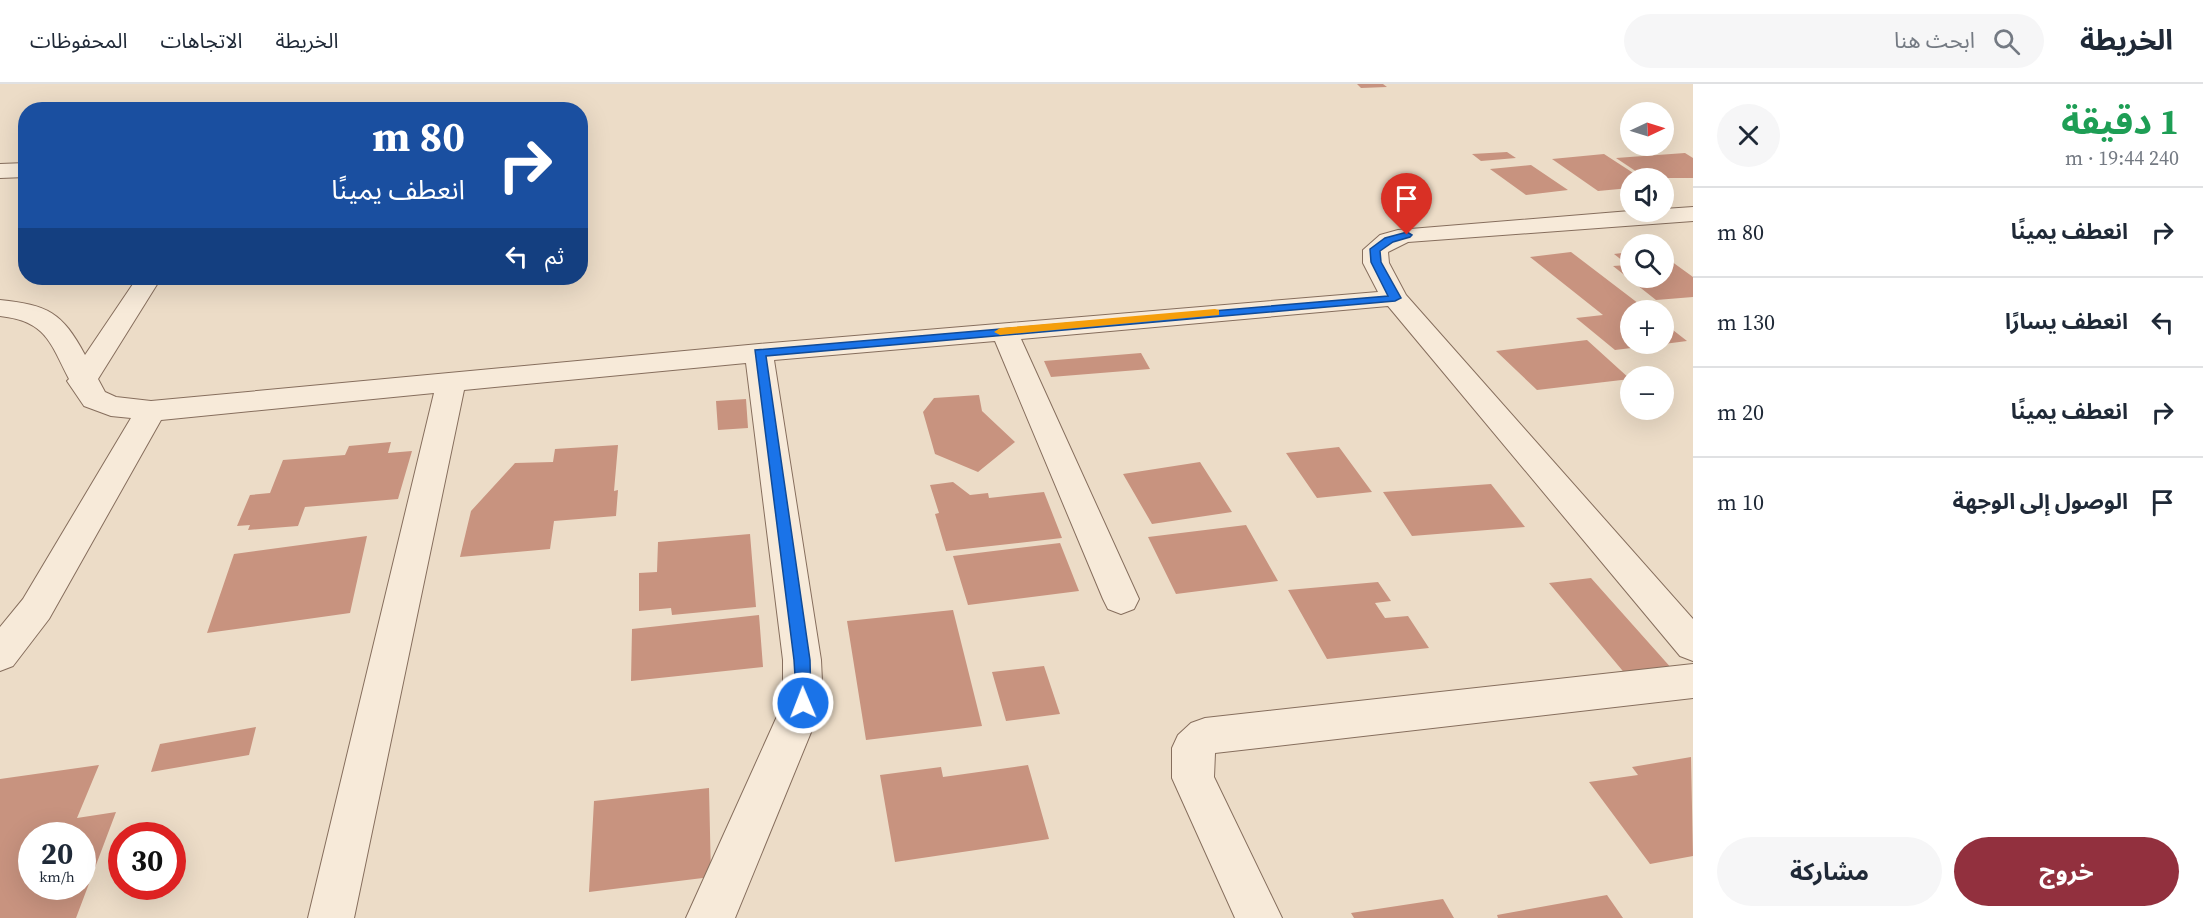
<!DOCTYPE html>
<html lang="ar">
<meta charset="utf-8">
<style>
body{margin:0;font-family:"Source Serif 4","Noto Sans Arabic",serif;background:#f6f6f7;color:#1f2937;direction:rtl;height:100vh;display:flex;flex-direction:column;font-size:22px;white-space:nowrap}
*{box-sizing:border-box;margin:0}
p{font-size:20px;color:#747a83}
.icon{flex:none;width:33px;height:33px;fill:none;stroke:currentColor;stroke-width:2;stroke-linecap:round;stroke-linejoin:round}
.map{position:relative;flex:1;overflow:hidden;direction:ltr}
.panel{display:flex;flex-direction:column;background:#fff;width:510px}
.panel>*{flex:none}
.guide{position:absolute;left:18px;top:18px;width:570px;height:183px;border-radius:24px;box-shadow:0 6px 24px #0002;direction:rtl;background:#1a4fa0;color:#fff;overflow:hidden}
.needle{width:39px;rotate:86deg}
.fabs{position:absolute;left:1620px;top:18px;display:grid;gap:12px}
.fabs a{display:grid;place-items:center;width:54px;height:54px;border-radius:50%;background:#fff;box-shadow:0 6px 24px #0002;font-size:30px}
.speed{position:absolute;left:18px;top:738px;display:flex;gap:12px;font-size:30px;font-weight:700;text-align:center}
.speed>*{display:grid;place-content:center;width:78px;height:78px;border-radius:50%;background:#fff;box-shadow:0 6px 24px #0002;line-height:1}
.speed small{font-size:15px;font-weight:400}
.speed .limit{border:9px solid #d22;background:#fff;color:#111}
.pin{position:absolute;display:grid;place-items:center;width:51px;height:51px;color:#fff;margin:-62px -26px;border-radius:50% 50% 50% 0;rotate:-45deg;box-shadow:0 0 6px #0007}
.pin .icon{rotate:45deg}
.me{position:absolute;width:66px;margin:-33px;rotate:359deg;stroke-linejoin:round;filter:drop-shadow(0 0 4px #0008)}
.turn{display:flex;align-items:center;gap:21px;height:126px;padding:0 24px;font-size:27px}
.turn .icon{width:78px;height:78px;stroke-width:2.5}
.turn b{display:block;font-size:42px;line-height:51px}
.then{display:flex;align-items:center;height:57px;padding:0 24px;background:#0003;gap:12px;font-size:22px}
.round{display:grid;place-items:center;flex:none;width:63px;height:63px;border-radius:32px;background:#f6f6f7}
.headline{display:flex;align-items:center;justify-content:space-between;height:102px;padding:0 24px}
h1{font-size:36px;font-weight:700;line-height:45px;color:#1e9e55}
.action{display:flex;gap:12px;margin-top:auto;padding:12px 24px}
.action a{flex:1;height:69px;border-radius:36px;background:#92303e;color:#fff;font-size:24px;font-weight:700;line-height:69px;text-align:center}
.action a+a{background:#f6f6f7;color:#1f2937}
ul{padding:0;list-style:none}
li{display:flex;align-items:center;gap:18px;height:90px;padding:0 24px;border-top:2px solid #e0e1e3}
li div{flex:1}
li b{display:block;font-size:22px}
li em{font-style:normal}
header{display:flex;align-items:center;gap:36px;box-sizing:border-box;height:84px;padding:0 30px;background:#fff;border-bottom:2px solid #e0e1e3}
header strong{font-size:28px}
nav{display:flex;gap:33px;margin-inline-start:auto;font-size:21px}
.search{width:420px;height:54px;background:#f6f6f7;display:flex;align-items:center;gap:15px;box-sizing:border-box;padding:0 21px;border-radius:33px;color:#747a83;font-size:22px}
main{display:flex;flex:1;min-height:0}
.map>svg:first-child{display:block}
.building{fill:#c8937f;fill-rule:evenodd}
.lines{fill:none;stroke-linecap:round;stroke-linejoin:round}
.minor-casing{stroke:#866e5d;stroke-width:2}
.minor{fill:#f7ead9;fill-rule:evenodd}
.route{fill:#1a73e8;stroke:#114b97;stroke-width:1.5}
.slow{fill:#f59e0b}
</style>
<header>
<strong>الخريطة</strong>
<div class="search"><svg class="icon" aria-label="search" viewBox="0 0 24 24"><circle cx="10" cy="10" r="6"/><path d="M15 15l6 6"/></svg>ابحث هنا</div>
<nav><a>الخريطة</a><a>الاتجاهات</a><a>المحفوظات</a></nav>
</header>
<main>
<section class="panel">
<div class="headline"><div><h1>1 دقيقة</h1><p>240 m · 19:44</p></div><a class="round"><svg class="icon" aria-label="close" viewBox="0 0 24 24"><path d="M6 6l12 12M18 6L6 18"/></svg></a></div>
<ul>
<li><svg class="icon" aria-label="right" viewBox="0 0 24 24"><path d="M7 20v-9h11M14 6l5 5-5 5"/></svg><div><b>انعطف يمينًا</b></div><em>80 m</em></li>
<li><svg class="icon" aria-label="left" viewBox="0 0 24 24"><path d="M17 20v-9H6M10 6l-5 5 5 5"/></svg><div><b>انعطف يسارًا</b></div><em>130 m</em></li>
<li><svg class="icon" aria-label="right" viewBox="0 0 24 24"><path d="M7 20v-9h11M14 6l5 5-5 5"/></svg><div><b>انعطف يمينًا</b></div><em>20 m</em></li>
<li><svg class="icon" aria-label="arrive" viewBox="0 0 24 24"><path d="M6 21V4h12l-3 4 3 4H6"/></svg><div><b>الوصول إلى الوجهة</b></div><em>10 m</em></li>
</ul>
<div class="action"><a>خروج</a><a>مشاركة</a></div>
</section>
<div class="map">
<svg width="1693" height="834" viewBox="0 0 1693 834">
<rect width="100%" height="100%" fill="#ecdcc7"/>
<!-- building -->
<path class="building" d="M1357 0H1383L1387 3 1361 4Z
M1507 68 1516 74 1481 77 1472 70Z
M1685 69 1693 74V94H1646L1616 74Z
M1604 70 1641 94H1630V104L1598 107 1552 75Z
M1531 81 1568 106 1526 111 1490 85Z
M1571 168 1647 226H1630V260L1656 261 1615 266 1576 234 1603 231 1530 173Z
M1630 168V194H1664V172L1693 193V213L1656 216 1613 182 1628 181 1614 170Z
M1664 239 1687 257 1664 260Z
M1587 256 1630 295 1537 306 1496 267Z
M1141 269 1150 285 1051 293 1044 277Z
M979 311 982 327 1015 358 978 388 935 370 923 328 934 314Z
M746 315 748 344 718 346 716 317Z
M391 358 388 369 412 367 398 415 305 423 298 442 248 446 250 441 237 442 250 411 270 409 283 376 345 371 349 362Z
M618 361 614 407 618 406 616 432 554 437 550 465 460 473 471 427 515 379 553 378 555 365Z
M1339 363 1372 408 1317 414 1286 369Z
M1200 378 1232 428 1152 440 1123 390Z
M953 398 970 411 988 409 989 414 1044 408 1062 454 946 467 935 430 939 429 930 401Z
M1491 400 1525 443 1412 452 1383 408Z
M1246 441 1278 497 1176 510 1148 453Z
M750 450 756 523 672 531 671 524 639 527V489L657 488 658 458Z
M367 452 350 529 207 549 234 470Z
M1060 459 1079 507 968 521 953 472Z
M1591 494 1673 586 1627 592 1549 499Z
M1378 498 1391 517 1375 519 1385 534 1408 532 1429 564 1327 575 1288 506Z
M953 526 982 642 866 656 847 537Z
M759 531 763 583 631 597 632 545Z
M1044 582 1060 630 1006 637 992 588Z
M256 643 249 671 151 688 160 660Z
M1691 673 1693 772 1650 780 1589 698 1638 691 1632 683Z
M99 681 77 734 116 728 76 834H0V695ZM32 752H82V802H32Z
M1028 681 1049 755 895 778 880 691 941 683 943 693Z
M709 704 711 793 589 808 594 717Z
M1607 811 1623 834H1498L1497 831Z
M1443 815 1454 834H1354L1351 829Z"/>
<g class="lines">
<defs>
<path id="minor" d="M26 79V93L0 94V80Z
M1693 123V137L1408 158 1388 168 1389 179 1406 211 1693 535V577L1680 572 1388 222 1021 255 1139 515 1134 525 1121 530 1108 525 1103 515 995 257 774 276 821 576 823 619 735 834H686L783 619V576L746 279 464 306 354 834H308L434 309 161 336 49 535 13 582 0 587V543L23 515 131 334 111 332 84 322 67 297 69 295C50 258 46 237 0 232V216C48 221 62 228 85 271L137 194H161L98 295 105 308 116 313 151 317 759 260 1378 208 1363 179V166L1380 151 1398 146 1630 127 1664 128V125Z
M1693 580V614L1215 669 1214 693 1282 834H1235L1172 694V664L1178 651 1191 639 1205 634Z"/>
</defs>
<!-- minor casing -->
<use href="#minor" class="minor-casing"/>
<!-- minor -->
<use href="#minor" class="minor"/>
</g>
<!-- route -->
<path class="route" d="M1407 148 1412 151 1410 153 1393 158 1380 167 1381 178 1401 214 1395 217 766 272 810 576 811 619 809 624 803 626 797 624 794 576 755 266 1388 212 1371 178 1370 165 1385 154Z"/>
<!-- slow -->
<path class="slow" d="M1215 225 1219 226V231L1000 251 994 248 1000 244Z"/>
</svg>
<div class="fabs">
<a><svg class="needle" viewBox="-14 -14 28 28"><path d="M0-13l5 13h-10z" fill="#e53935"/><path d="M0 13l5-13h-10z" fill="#747a83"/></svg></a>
<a><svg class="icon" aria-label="sound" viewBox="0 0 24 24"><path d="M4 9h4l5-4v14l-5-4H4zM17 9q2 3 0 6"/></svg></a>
<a><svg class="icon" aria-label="search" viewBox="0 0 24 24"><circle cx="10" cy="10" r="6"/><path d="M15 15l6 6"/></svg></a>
<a>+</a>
<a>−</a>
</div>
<div class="speed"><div>20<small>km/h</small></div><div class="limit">30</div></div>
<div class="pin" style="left:1407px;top:151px;background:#d93025"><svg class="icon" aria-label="arrive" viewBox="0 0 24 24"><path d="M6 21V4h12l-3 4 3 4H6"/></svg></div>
<svg class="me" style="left:803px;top:619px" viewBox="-20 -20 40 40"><circle r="17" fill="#1a73e8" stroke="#fff" stroke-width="3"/><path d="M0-11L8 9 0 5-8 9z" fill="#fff"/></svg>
<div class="guide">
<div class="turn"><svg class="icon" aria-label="right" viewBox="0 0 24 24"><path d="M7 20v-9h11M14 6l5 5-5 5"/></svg><div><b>80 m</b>انعطف يمينًا</div></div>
<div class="then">ثم<svg class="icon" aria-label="left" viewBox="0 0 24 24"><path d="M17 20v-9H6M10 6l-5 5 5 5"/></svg></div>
</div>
</div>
</main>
